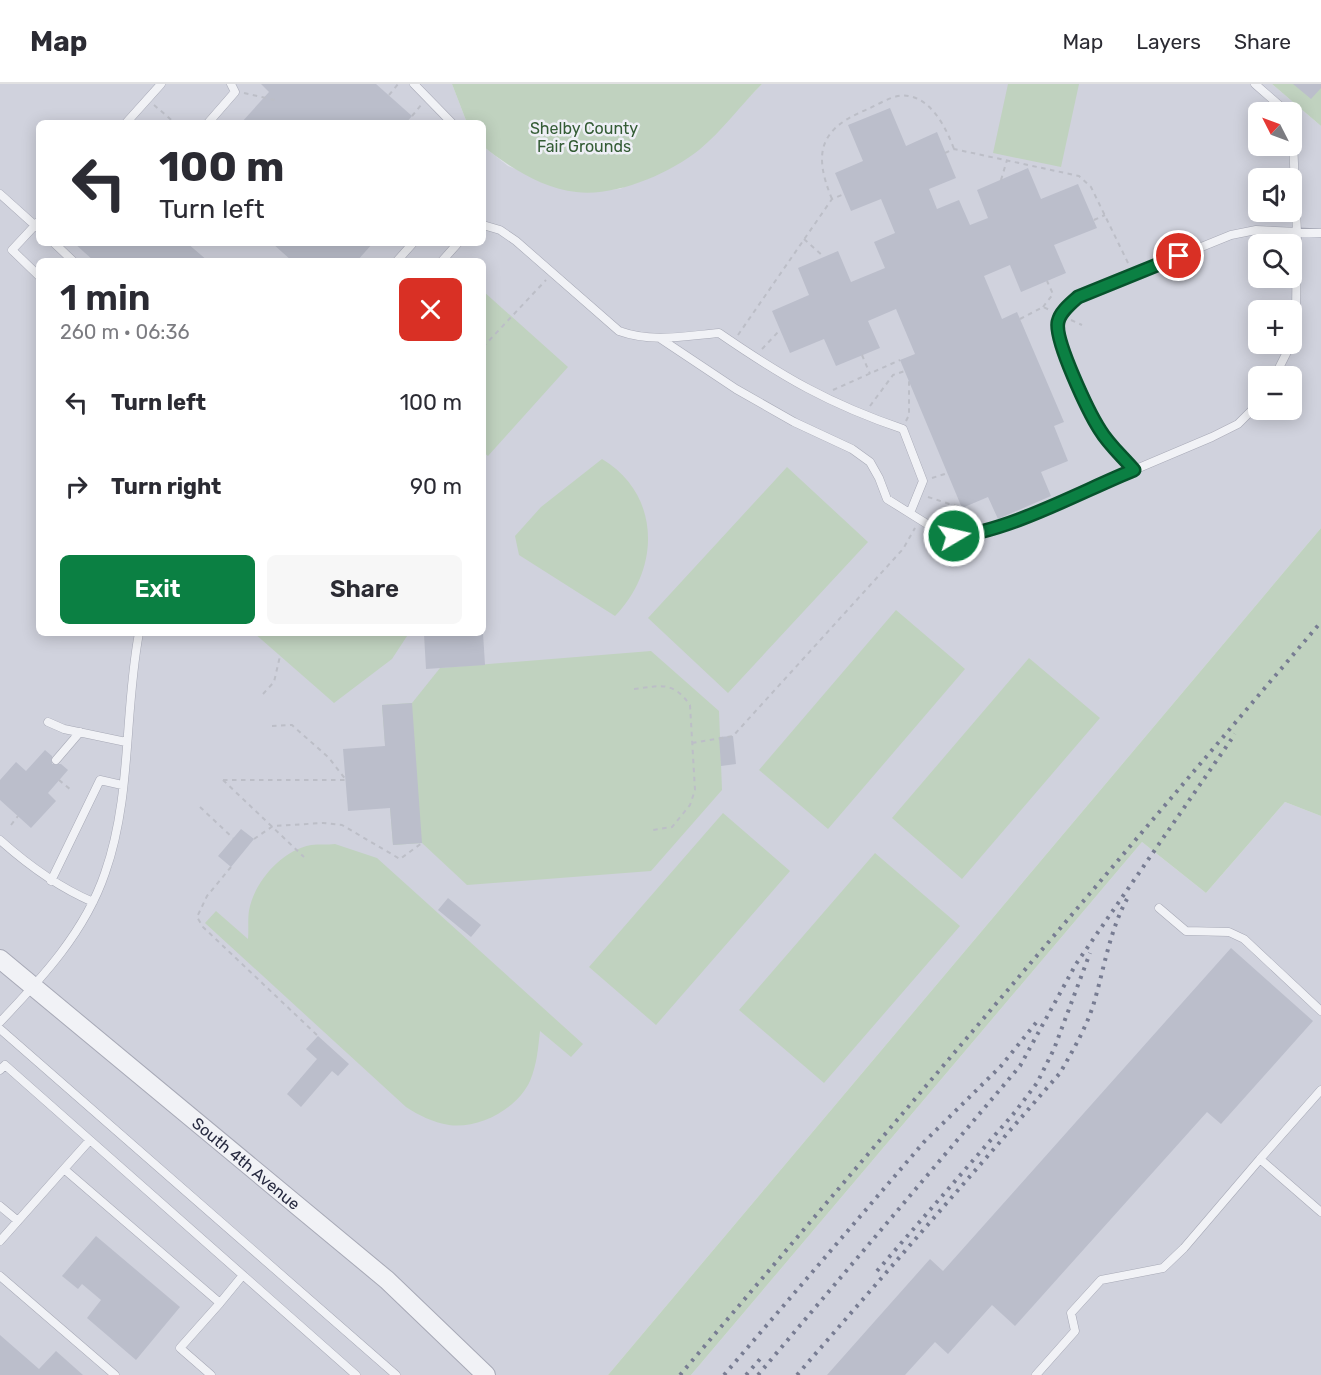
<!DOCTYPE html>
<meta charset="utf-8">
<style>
body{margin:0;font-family:Rubik,sans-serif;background:#f7f7f7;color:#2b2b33;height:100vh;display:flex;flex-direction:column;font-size:22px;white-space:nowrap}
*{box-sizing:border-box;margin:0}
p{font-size:20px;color:#7c7c81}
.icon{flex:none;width:33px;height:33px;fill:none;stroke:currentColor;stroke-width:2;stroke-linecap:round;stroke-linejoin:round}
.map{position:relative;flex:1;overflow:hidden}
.sheet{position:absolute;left:36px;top:174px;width:450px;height:378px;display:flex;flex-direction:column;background:#fff;border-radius:9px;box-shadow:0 3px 15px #0003}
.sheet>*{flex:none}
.banner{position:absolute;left:36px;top:36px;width:450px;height:126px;border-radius:9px;box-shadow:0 3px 15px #0003;background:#fff;color:#2b2b33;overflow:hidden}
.needle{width:39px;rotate:312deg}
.fabs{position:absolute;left:1248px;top:18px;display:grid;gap:12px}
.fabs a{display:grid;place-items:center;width:54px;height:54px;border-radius:9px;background:#fff;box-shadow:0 3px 15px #0003;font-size:30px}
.pin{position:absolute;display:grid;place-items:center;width:51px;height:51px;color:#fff;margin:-26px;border:3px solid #fff;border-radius:50%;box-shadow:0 2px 6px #0007}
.me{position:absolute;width:66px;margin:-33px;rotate:81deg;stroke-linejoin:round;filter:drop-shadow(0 0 4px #0008)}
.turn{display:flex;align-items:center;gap:21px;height:126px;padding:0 24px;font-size:27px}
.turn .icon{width:78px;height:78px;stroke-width:2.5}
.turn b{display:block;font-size:42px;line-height:51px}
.round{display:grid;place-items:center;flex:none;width:63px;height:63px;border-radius:9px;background:#f7f7f7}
.overview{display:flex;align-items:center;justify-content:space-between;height:102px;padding:0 24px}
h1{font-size:36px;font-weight:600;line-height:45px}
.primary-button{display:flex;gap:12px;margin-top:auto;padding:12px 24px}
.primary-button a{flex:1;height:69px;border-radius:9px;background:#0b8043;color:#fff;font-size:24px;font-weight:600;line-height:69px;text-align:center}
.primary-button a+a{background:#f7f7f7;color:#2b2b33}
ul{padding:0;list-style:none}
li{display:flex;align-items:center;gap:18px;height:84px;padding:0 24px}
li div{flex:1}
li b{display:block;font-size:22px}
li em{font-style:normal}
header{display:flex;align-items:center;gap:36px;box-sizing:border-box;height:84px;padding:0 30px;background:#fff;border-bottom:2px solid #e1e1e2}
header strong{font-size:28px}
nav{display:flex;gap:33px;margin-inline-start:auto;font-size:21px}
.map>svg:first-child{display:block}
.built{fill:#d0d2dd;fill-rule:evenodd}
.green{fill:#c0d2bf}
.building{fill:#bbbecb}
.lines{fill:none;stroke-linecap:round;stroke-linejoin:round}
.service-casing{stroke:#a7a9b6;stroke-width:9}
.tertiary-casing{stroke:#a7a9b6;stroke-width:20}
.path{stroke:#bcbec7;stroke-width:2;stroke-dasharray:4.5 4.5;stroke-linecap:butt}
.service{stroke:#f1f2f6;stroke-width:8}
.tertiary{stroke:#f1f2f6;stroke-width:18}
.rail{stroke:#777c92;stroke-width:4;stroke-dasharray:3 6;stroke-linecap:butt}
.route-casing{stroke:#07532c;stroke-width:15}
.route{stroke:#0b8043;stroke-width:10}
.labels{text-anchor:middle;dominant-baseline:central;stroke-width:5;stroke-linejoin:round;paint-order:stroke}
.park-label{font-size:16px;fill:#345c35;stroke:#eeeff6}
.street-label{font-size:16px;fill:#272a40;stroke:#eeeff6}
</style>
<header>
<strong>Map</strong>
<nav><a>Map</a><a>Layers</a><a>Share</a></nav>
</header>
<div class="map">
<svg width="1321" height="1291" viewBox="0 0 1321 1291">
<rect width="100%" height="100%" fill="#dee0e8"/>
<!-- built -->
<path class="built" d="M0 0H452L467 39H39V159H483V62L508 82 576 108 620 105 698 66 762 0H1272L1321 42V444L608 1291H0ZM1258 28H1292V62H1258ZM1258 94H1292V128H1258ZM1258 160H1292V194H1258ZM39 177H483V549H39ZM1258 226H1292V260H1258ZM1258 292H1292V326H1258Z
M1285 718 1321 732V1291H691L1142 758 1206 809Z"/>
<!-- green -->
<path class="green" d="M452 0H762C741 21 722 47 699 66 669 90 615 113 576 108 544 105 507 82 483 62V39H467Z
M1008 0H1079L1061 83 993 69Z
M1272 0H1321V42Z
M483 207 568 283 488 372 483 368Z
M602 375C661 410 661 485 615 532L519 471 515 452 541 423Z
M787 383 868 458 728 609 648 534Z
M1321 444V732L1285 718 1206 809 1142 758 691 1291H608Z
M896 526 965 585 828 745 759 686Z
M254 549H409L392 575 334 619Z
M651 567 719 627 722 706 651 787 467 801 422 759 393 761 382 621 412 619 440 584Z
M1029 574 1100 634 962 795 892 734Z
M723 729 790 787 656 941 589 883Z
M335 760 377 774 583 960 571 973 540 947C538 965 537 980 530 997 517 1025 479 1045 449 1041 432 1038 420 1032 406 1023L205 839 216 827 248 855C249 845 247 832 250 822 257 795 283 766 311 761 319 760 328 761 335 760Z
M875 769 960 842 824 999 739 926Z"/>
<!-- building -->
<path class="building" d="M261 0H376L412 32 406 39H241L269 8Z
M1293 0H1321V4L1311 15Z
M890 24 906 62 937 48 956 94 929 105 937 125 959 116 970 141 988 134 977 106 1028 84 1041 115 1078 100 1097 144 1054 161 1066 189 1021 208 1010 181 984 192 1002 235 1017 228 1064 338 1054 342 1068 377 1041 388 1051 412 998 435 988 413 962 424 900 276 915 270 896 225 868 237 880 264 836 282 824 255 790 269 772 227 809 211 798 184 838 167 851 198 885 184 874 158 895 149 881 115 851 127 835 89 863 77 848 41Z
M74 159H187L208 177H94Z
M272 159H373L357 177H292Z
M483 549 485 581 426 585 424 550Z
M412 619 422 759 393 761 390 724 348 727 343 665 385 662 382 621Z
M733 652 736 680 721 682 719 653Z
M45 666 52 672V680H61L68 686 48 709 56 717 31 744 0 716V696L16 678 26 687Z
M241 745 254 755 231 783 218 772Z
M448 814 481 841 471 853 438 826Z
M1231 864 1313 937 1221 1040 1207 1028 1015 1242 992 1221 948 1270 935 1258 905 1291H827L930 1175 943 1187Z
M318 952 349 980 338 992 332 987 301 1023 287 1010 317 975 306 965Z
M96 1152 180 1223 136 1276 87 1234 101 1216 82 1200 78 1205 62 1192Z
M0 1251 39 1285 56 1267 83 1291H0Z"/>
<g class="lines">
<defs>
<path id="service" d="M414 0 452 39
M1255 0 1287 28
M1292 34 1297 149 1296 229 1292 257
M126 39 161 0
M208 39 235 8 231 0
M0 110 39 145
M39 137 12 166 39 192
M483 141 500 146 516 157 619 247C652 259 685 252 719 249 783 293 829 320 903 345L923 397 910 429
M54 159 73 177
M397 177 413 159
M442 177 458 159
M661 255 736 305 794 338 852 365 870 378 879 394 887 415 935 445 954 451H969L999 443 1212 353 1238 340 1258 320
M1275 292 1291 260
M1134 386 1101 347 1057 251C1058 233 1064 225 1078 213L1231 151 1256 146 1321 149
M48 638 64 645 126 658
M56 676 80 648
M0 756C29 782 58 803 93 818
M51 797 100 696 122 701
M1159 824 1186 847 1229 848 1244 855 1321 927
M0 938C42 894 85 848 105 789 132 713 124 628 139 549
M0 945 396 1291
M0 986 5 981 356 1291
M1260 1075 1321 1006
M64 1085 90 1056
M0 1122 18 1137
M0 1157 64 1085 220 1219 180 1264 211 1291
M0 1192 115 1291
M220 1219 243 1191
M1036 1291 1075 1247 1071 1229 1101 1196 1163 1184 1184 1164 1260 1075 1321 1128"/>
<g id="tertiary">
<path id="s1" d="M0 875 387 1196 486 1291"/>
</g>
</defs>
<!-- service casing -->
<use href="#service" class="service-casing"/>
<!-- tertiary casing -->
<use href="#tertiary" class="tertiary-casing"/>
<!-- path -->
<path class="path" d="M244 9 279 17
M389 11 398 0
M154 21 175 39
M412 32 421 21
M945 69 954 65 1079 92 1091 103 1130 183
M1001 96 1007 76
M832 115C812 67 821 44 868 25 877 21 888 14 898 12 928 7 946 43 954 65
M1094 136 1105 131
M804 155 824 173
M1043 223 1053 210 1047 197
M1020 235 1043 223 1052 227
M1071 236 1082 241
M738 251 832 115 844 110
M483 263 546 196
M762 265 780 246
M862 271 870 290
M833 306 900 276
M870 322 893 291 905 287
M906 337 909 331V297
M932 394 948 389
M928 413 962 424
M634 605C660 602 672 596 690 621L695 706 690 721 672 743 653 746
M263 610 274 598 280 572
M272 642 292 641 329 674 346 696
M692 659 733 652 903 465 915 444
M59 696 71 706
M223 696H346
M223 696 304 773
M200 723 233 754
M11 741 18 732
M254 755 273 742 323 739 342 741 400 775 422 759
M231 783 207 812 197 833 203 843 318 952"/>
<!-- service -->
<use href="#service" class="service"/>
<!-- tertiary -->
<use href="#tertiary" class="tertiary"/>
<!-- rail -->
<path class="rail" d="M877 1187 1015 1028 1037 999 1054 965 1090 869
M680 1291 1321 538
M724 1291 924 1058 1001 982 1039 935
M746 1291 760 1275
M758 1291 1020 982 1076 880 1235 650
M797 1291 1060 989C1072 968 1085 946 1093 922 1104 886 1109 848 1127 815"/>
</g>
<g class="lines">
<defs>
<path id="route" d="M954 452C1006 449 1084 406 1134 386 1123 373 1109 361 1100 346 1089 329 1054 256 1058 238 1060 228 1070 220 1078 213L1179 172"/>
</defs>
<!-- route casing -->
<use href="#route" class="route-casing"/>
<!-- route -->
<use href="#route" class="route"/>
</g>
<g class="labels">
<!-- park labels -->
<g class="park-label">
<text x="584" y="44">Shelby County<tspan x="584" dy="18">Fair Grounds</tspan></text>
</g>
<!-- street labels -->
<g class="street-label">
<text stroke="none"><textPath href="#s1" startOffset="320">South 4th Avenue</textPath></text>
</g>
</g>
</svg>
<div class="fabs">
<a><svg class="needle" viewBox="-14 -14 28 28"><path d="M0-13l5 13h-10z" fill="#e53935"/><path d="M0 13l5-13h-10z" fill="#7c7c81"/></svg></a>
<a><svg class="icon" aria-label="sound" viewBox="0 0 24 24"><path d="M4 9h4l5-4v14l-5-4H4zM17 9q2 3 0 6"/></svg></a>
<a><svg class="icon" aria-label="search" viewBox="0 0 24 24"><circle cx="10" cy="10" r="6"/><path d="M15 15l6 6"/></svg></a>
<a>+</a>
<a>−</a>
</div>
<div class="pin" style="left:1179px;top:172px;background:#d93025"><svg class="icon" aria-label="arrive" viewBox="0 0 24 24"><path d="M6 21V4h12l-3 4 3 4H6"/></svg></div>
<svg class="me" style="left:954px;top:452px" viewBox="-20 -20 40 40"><circle r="17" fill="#0b8043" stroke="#fff" stroke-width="3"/><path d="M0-11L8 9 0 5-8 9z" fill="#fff"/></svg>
<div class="banner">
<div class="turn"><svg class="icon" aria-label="left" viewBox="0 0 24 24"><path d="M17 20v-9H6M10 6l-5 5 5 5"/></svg><div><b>100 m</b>Turn left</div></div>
</div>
<section class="sheet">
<div class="overview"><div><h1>1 min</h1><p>260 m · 06:36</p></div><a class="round" style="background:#d93025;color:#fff"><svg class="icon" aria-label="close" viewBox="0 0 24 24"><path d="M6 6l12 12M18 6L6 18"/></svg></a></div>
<ul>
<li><svg class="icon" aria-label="left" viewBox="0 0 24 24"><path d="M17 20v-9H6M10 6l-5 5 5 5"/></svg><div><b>Turn left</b></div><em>100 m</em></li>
<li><svg class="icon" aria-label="right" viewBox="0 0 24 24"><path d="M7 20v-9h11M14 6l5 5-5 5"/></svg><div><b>Turn right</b></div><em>90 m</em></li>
</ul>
<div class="primary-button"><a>Exit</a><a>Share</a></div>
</section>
</div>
